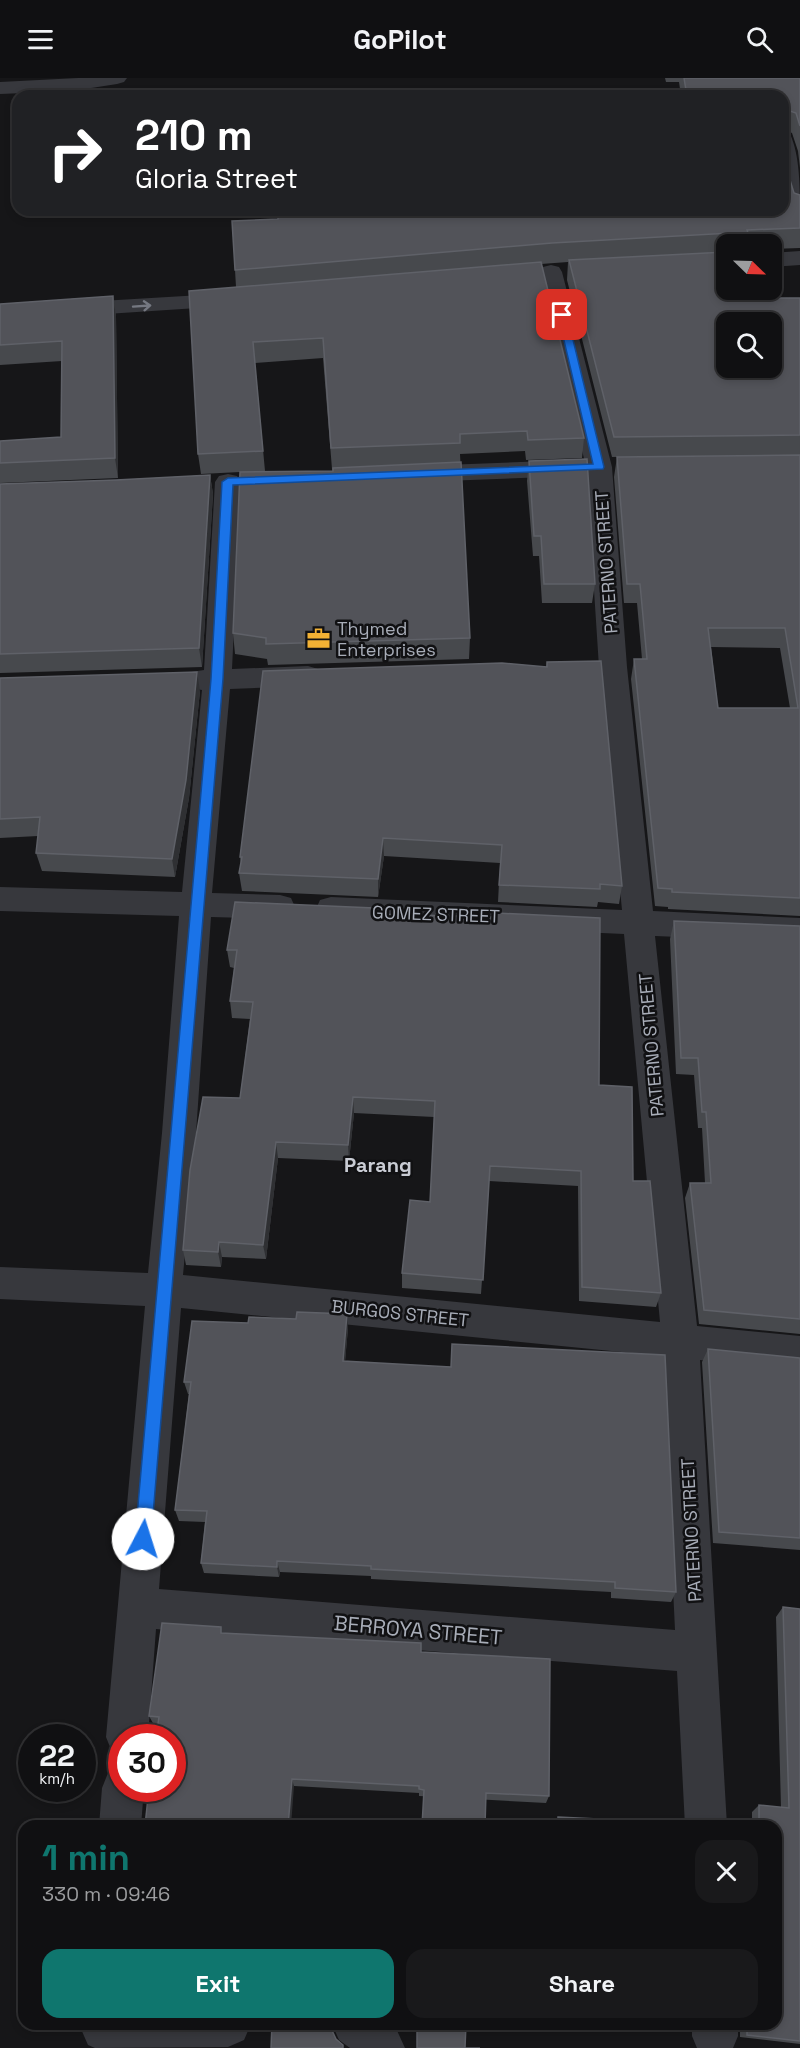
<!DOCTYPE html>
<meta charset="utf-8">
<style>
body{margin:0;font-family:"Space Grotesk",sans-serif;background:#19191b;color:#f1f3f6;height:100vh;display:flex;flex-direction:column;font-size:22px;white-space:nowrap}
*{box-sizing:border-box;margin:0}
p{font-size:20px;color:#9c9d9f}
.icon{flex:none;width:33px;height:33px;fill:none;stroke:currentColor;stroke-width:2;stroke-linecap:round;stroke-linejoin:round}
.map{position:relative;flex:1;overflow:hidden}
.side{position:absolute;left:18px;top:1742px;width:764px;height:210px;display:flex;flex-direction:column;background:#101012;border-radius:18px;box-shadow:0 3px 9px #0003,0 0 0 2px #303032}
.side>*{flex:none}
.top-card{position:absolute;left:12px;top:12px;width:777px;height:126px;border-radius:18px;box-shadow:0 3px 9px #0003,0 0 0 2px #303032;background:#202124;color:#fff;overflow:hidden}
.needle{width:39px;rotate:113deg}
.buttons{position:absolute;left:716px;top:156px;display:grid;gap:12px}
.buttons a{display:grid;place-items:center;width:66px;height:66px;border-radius:12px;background:#101012;box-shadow:0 3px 9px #0003,0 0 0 2px #303032;font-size:30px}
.speed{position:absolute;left:18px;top:1646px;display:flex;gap:12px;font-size:30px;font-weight:700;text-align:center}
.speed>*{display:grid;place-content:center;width:78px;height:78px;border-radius:50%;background:#101012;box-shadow:0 3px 9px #0003,0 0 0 2px #303032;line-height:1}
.speed small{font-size:15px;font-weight:400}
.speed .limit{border:9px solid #d22;background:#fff;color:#111}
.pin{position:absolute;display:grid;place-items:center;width:51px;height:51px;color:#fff;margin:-26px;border-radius:12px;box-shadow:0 3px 9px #0006}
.me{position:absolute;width:66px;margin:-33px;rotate:5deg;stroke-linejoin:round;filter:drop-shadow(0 0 4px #0008)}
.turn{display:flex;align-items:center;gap:21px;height:126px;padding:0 24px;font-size:27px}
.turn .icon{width:78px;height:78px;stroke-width:2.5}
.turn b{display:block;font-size:42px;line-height:51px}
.round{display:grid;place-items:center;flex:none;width:63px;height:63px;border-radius:18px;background:#19191b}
.overview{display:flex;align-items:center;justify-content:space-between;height:102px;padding:0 24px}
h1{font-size:36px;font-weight:700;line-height:45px;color:#0f766e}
.button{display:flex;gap:12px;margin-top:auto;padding:12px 24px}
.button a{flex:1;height:69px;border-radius:18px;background:#0f766e;color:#fff;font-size:24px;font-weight:700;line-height:69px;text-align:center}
.button a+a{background:#19191b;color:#f1f3f6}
header{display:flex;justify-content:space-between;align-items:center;height:78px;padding:0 24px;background:#101012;font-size:27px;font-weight:700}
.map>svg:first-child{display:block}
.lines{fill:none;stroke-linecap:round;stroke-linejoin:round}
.minor{fill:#37383d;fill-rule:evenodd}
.wall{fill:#47494d;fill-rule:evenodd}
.shaded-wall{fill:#2f3033}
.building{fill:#525359;stroke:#5f6168;stroke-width:1.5;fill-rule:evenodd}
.oneway{stroke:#757881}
.route{fill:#1a73e8;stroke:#114b97;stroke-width:1.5}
.labels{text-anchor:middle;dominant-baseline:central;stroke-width:5;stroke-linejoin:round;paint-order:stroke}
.street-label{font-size:18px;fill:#a8adb8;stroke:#111113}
.poi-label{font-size:18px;fill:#a8adb8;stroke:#111113;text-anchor:start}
.neighbourhood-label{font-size:20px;font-weight:bold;fill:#c9ccd4;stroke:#111113}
.near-street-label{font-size:21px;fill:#a8adb8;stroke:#111113}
</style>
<header><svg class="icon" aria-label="menu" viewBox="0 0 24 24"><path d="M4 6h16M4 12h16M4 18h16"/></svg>GoPilot<svg class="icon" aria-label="search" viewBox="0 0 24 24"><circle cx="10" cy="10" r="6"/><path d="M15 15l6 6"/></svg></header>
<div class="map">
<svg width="800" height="1970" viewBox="0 0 800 1970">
<rect width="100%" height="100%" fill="#161618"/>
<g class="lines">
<!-- minor -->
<path class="minor" d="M78 0H127L124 4 117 6 72 13 0 16V4Z
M783 54 790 56C800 77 800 111 800 136L792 134C778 112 783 78 783 54Z
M800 173V187L771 189V175Z
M551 187 559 189 562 194 612 389 627 589 653 833 800 840V864L655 858 697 1248 800 1258V1292L700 1282 727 1748H685L677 1593 156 1551 148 1659H122V1678L112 1674 106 1659 145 1228 0 1221V1189L148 1195 162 1055 179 838 0 833V809L182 814 202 612 185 609 181 602 185 595 204 592 215 404 219 398 228 396 237 398 241 404 232 591 308 588 318 591 322 598 318 605 308 608 230 611 212 815 280 817 291 820 295 829 291 838 280 841 211 839 196 1055 183 1197 660 1244 624 856 331 843 320 840 316 831 320 822 331 819 622 832 599 589 586 389 540 194 543 189ZM181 1230 662 1278 675 1552 159 1511Z
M235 215 243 217 247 222 243 227 0 243V229Z
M573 382 582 384 586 390 582 396 573 398 418 404 409 402 405 396 409 390 418 388Z
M122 1689V1710H144L141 1748H99L102 1710 108 1695Z
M83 1946H251L244 1962 228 1969 95 1970 88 1967 81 1951Z
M332 1946H394L405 1970H350L339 1962Z
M692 1946H738V1958L733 1970H697L692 1958Z"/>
</g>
<!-- wall -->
<path class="wall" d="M665 0H800V90L798 73 792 55 785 52V86L794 115 800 117V170L771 171V166H726V212L768 220H800V377L612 379 567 202 568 184 541 186 584 360 582 380 526 382 525 373 460 376 470 560 469 581 268 587 267 581 235 576 233 555 240 394 201 396 198 376 236 209 235 192 783 132V18H681L679 4H666ZM323 280 332 391 333 393H265L255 285Z
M113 218 116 238 118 400 0 405V363L61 359 62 283 0 287V226Z
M800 377V838L668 831V829L655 828 631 601 634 581H642L637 525H624L614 399 617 379ZM711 569 780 570 790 630H718Z
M529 383 595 506 592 525H542L539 478H533L527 403Z
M210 397 213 416 202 589 0 595V406L116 402Z
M547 584 622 808 619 826 598 824 597 829 498 824 500 785 384 778 378 819 242 813 239 795 241 787 240 779 546 589Z
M0 600 200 613 189 720 175 799 42 793 36 775 38 758 0 760Z
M374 830 375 836 599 1007 633 1103 661 1215 656 1229 579 1223 578 1108 489 1103 481 1216 402 1210V1195L430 1124 434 1039 354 1035 349 1083 278 1080 266 1181 222 1179 221 1189 186 1187 183 1172 240 1020 250 941 232 940 230 923 234 890 230 889 227 872Z
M674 843 800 848V1256L699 1246 685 1120 690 1105H705L702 1050H698L694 997 676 996 670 861Z
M348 1250 345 1283 676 1514 671 1524 611 1520V1514L371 1501V1498L280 1494 279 1499 204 1495 201 1485 205 1444 179 1443 175 1432 189 1316H188L184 1304Z
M708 1271 800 1280V1472L713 1465 702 1284Z
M783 1529 800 1531V1966L740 1959V1946H739H776V1748H752V1734L759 1727 781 1730 776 1539Z
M223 1555 421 1574 549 1718 546 1725 419 1718V1715L294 1708 158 1647H154L149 1638Z
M558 1739 679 1748H555V1745Z"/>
<!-- shaded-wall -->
<path class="shaded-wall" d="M787 32 784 52V34Z
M113 218 116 238 118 400 115 380Z
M210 397 213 416 202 589 199 570Z
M197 594 200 613 189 720 175 799 172 781Z
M383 760 384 778 378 819V801Z
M353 1019 354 1035 349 1083 348 1067Z
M276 1064 278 1080 266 1181 263 1167Z
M219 1164 222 1179 221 1189 218 1174Z
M347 1236 348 1250 344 1296 343 1283Z
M277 1483 280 1494 279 1499 277 1489Z
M292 1701 294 1708 291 1748H288Z"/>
<!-- building -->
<path class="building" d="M684 0H800V48L796 35 787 32 784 34 785 86 794 115 800 117V150L747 152 752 166H732L731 155 552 165 235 192 232 143 278 141V132H783V18H687Z
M726 174V212H766L768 220H800V357L614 359 569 182ZM726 244H771V290H726Z
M541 184 584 360 528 362 527 353 460 356V365L331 370 323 260 253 264 263 373 198 376 189 213Z
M113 218 115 380 0 385V363L61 359 62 263 0 267V226Z
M800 377V820L672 814V811L658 810 634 581H647L640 506H627L617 379ZM708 550H785L798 630H718Z
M587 381 595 506H544L541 458H534L529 383Z
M461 384 470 560 266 566V560L233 555 240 394 333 393V390Z
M210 397 199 570 0 576V406L116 402Z
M601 583 622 808 600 806V811L499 807 502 767 383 760 378 801 239 795 242 779H240L263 593 502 585 547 589V584Z
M197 594 186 702 172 781 36 775 40 739 0 741V600Z
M235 824 374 830V836L497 839V835L600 840 599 1007 632 1009 633 1103H650L661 1215 582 1209 581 1093 490 1088 483 1202 402 1195 410 1122 430 1124 435 1023 353 1019 348 1067 276 1064 263 1167 219 1164 218 1174 183 1172 190 1092 203 1019 240 1020 253 924 230 923 237 872H227Z
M674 843 800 848V1241L704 1232 690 1105H711L706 1034H702L698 980H681Z
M297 1234 347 1236 343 1283 451 1289 452 1266 665 1277 676 1514 615 1510V1504L371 1491V1488L277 1483V1489L201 1485 207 1433 175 1432 191 1304H184L192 1243 248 1245 249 1239 296 1241Z
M708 1271 800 1280V1460L719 1454Z
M783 1529 800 1531V1963L747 1957V1946H776V1748H759V1727L789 1730Z
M162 1545 221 1549V1555L421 1565V1574L550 1581 549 1718 486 1715 485 1748H422L424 1712 419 1711V1708L292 1701 288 1748H145L149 1710H172V1659H156L159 1639 149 1638Z
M558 1739 679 1745V1748H558Z
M272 1946H329L336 1961 343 1967V1970H271Z
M417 1946H466L465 1970H480H417Z"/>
<!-- one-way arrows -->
<defs><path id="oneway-shaft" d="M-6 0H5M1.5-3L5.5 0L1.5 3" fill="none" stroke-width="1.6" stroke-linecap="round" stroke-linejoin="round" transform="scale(1.5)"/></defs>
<use class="oneway" href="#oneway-shaft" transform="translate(142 228) rotate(-4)"/>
<!-- route -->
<path class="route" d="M562 234 567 237 604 389 603 391 233 407 223 601 151 1461 149 1467 143 1469 138 1467 135 1461 211 601 222 404 228 400 593 386 558 237Z"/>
<!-- icons -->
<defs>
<symbol id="office-bare" viewBox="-9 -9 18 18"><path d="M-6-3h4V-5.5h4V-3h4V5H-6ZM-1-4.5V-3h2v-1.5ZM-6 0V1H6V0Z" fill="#f2b134" stroke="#111113" stroke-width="2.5" paint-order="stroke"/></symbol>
</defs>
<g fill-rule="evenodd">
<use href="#office-bare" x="302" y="544" width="33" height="33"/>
</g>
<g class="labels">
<!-- street labels -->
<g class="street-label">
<text transform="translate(606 484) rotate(-94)">PATERNO STREET</text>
<text transform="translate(436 836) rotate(2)">GOMEZ STREET</text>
<text transform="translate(651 967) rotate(-95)">PATERNO STREET</text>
<text transform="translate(400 1235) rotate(6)">BURGOS STREET</text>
<text transform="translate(691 1452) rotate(-93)">PATERNO STREET</text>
</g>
<!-- poi labels -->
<g class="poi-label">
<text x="337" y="550">Thymed<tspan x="337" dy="21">Enterprises</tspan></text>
</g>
<!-- neighbourhood labels -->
<g class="neighbourhood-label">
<text x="378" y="1087">Parang</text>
</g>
<!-- near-street labels -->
<g class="near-street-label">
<text transform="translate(418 1552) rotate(5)">BERROYA STREET</text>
</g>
</g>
</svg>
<div class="buttons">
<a><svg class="needle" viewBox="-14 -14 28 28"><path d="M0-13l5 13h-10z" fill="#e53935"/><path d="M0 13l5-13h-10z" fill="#9c9d9f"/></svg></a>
<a><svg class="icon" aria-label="search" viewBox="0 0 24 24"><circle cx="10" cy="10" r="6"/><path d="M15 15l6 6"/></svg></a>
</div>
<div class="speed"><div>22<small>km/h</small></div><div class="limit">30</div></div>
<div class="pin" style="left:562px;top:237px;background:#d93025"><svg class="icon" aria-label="arrive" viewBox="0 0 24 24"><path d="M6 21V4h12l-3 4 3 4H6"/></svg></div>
<svg class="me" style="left:143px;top:1461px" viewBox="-20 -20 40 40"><circle r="19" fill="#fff"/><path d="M0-13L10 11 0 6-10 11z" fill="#1a73e8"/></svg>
<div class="top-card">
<div class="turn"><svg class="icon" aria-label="right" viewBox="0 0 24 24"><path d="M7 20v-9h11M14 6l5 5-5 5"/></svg><div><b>210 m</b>Gloria Street</div></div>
</div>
<section class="side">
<div class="overview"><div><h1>1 min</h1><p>330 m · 09:46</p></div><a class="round"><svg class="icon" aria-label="close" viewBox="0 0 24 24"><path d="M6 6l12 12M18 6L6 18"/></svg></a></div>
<div class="button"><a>Exit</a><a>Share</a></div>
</section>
</div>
